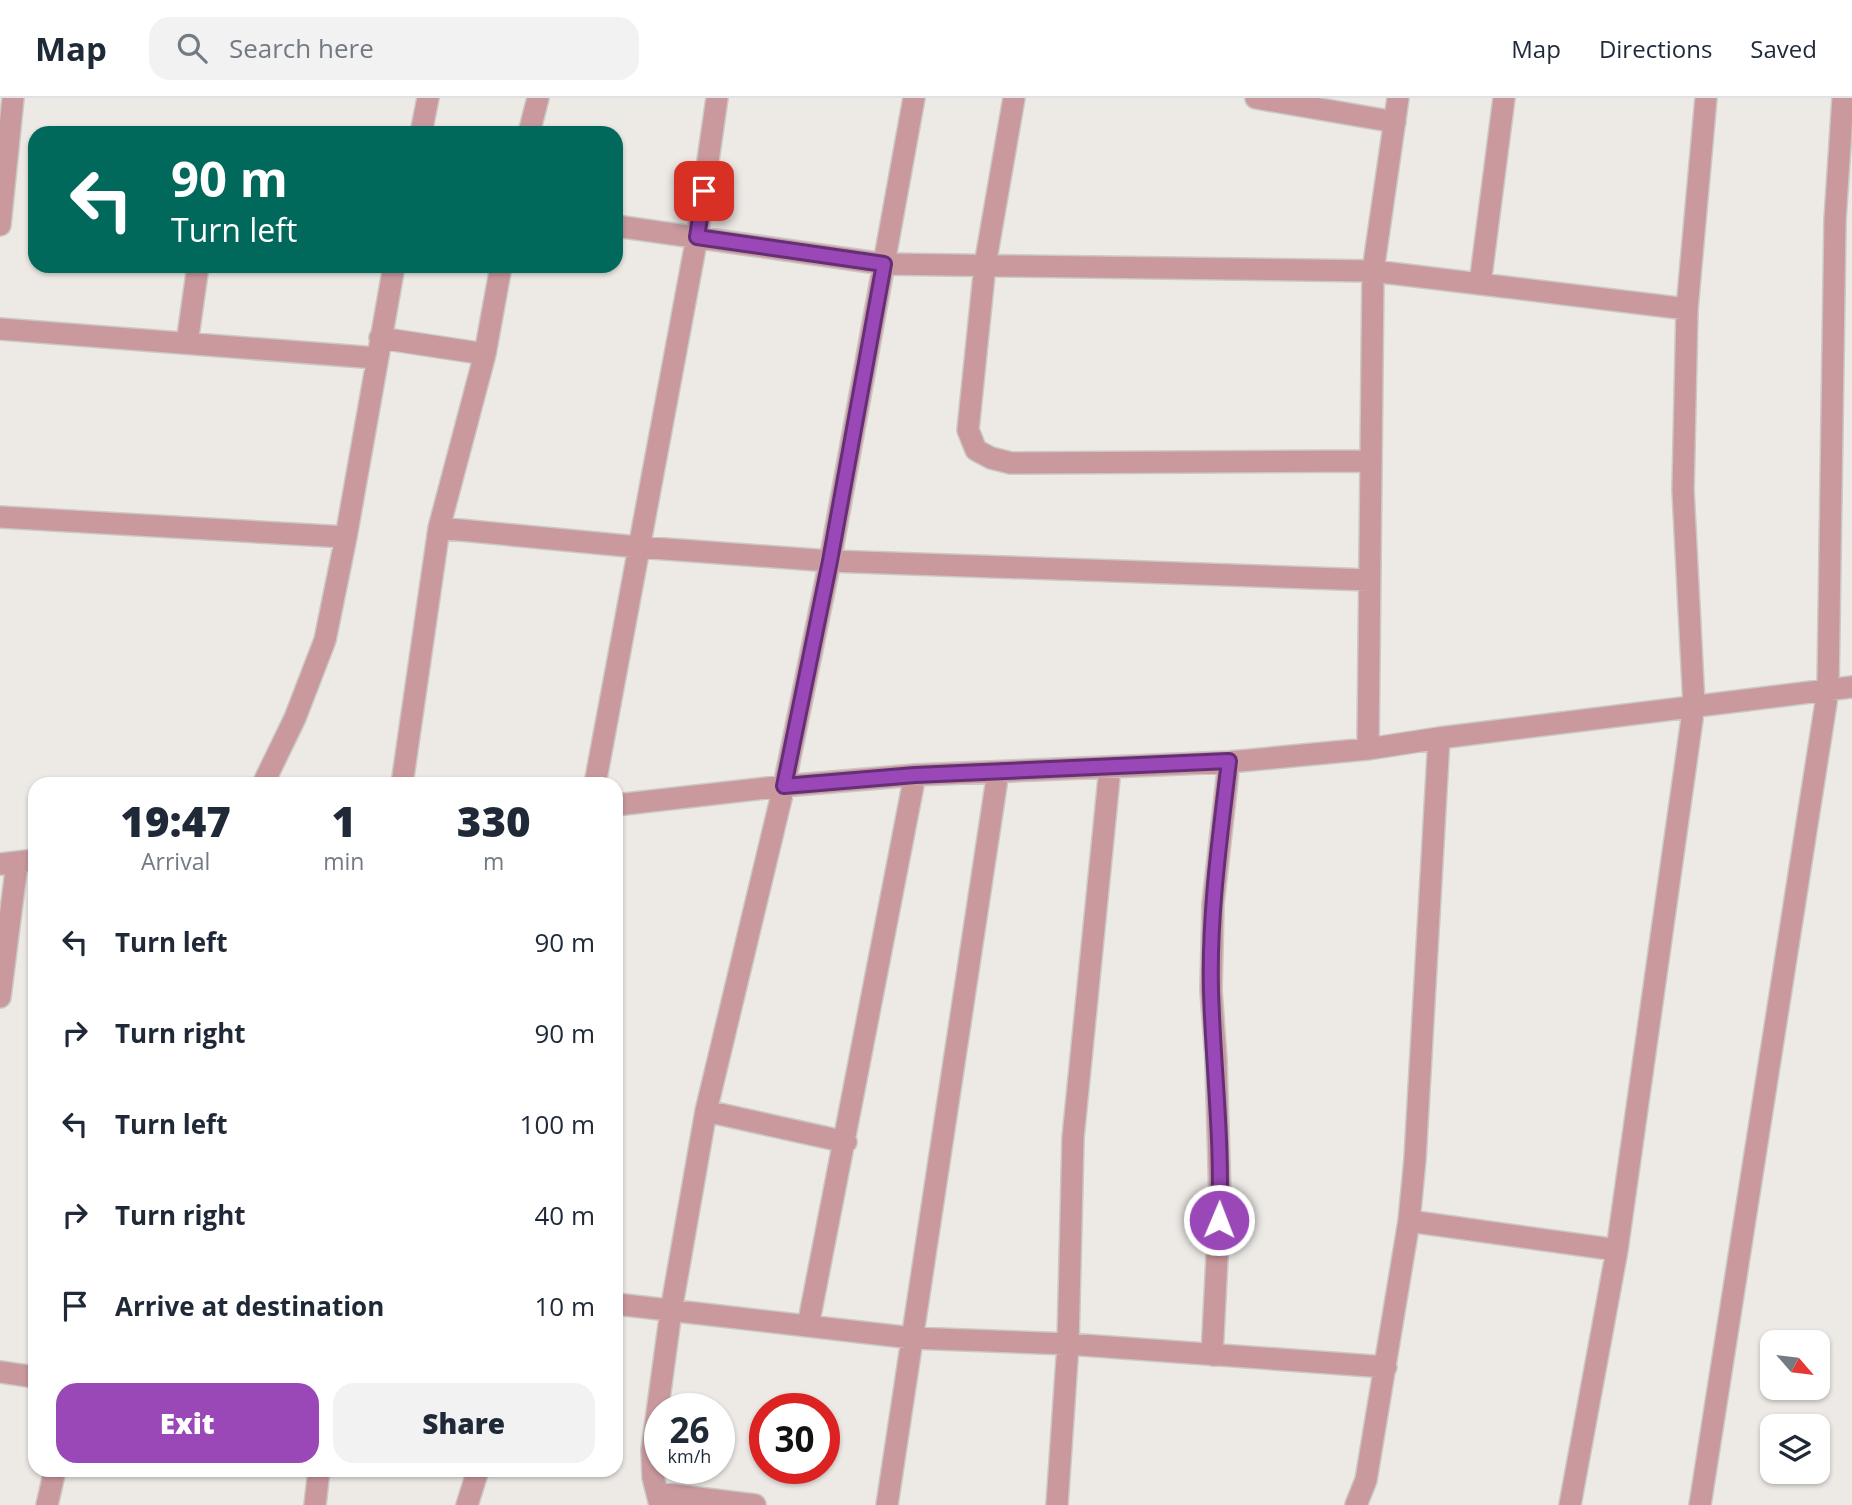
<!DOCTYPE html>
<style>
body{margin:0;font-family:"Open Sans",sans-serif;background:#f2f2f3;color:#1f2937;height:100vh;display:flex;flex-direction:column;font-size:26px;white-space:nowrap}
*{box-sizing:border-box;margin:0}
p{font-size:23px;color:#747a83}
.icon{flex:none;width:38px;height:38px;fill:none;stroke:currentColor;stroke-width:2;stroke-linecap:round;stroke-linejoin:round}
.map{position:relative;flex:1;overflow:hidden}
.panel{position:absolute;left:28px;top:679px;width:595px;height:700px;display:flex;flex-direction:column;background:#fff;border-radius:21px;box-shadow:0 2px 5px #0004}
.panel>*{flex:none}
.top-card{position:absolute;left:28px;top:28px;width:595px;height:147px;border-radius:21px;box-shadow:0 2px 5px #0004;background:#00695c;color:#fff;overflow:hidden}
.needle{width:46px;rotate:118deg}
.fabs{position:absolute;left:1760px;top:1232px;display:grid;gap:14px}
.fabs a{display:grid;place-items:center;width:70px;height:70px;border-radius:14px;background:#fff;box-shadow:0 2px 5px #0004;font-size:35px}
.speed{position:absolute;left:644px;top:1295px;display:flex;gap:14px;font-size:35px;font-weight:700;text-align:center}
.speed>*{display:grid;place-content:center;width:91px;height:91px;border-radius:50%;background:#fff;box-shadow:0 2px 5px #0004;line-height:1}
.speed small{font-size:18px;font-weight:400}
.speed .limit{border:10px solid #d22;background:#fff;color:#111}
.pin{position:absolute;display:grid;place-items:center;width:60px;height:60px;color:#fff;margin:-30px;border-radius:14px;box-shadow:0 4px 10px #0006}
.me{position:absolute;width:77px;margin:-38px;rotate:1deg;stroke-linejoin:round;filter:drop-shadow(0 0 5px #0008)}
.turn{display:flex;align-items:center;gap:24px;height:147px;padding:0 28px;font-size:32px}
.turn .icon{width:91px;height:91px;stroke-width:2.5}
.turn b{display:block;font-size:49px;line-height:60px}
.eta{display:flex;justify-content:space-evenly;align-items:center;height:119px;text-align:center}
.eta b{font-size:42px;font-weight:800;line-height:49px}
.primary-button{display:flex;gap:14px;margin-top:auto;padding:14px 28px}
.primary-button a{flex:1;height:80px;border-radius:21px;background:#9a48b7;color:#fff;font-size:28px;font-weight:800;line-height:80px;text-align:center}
.primary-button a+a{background:#f2f2f3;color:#1f2937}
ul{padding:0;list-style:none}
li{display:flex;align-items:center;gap:21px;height:91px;padding:0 28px}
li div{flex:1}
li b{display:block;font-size:26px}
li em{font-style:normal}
header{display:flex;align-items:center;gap:42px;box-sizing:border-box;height:98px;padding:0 35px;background:#fff;border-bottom:2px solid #e0e1e3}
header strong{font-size:33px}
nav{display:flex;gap:38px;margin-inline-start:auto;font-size:24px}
.search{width:490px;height:63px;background:#f2f2f3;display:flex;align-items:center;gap:18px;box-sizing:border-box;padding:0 24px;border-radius:21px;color:#747a83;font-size:26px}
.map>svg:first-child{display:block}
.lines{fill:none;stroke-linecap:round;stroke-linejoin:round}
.minor-casing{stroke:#cbc8c5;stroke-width:24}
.minor{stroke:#c9999e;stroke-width:21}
.route-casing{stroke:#642f77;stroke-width:18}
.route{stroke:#9a48b7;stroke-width:12}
</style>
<header>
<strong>Map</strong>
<div class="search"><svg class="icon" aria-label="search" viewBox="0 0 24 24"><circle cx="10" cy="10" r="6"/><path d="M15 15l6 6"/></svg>Search here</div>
<nav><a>Map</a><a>Directions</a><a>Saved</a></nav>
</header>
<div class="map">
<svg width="1852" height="1407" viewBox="0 0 1852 1407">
<rect width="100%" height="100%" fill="#edeae6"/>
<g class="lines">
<defs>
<path id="minor" d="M1014 0 985 167 968 332 976 352 991 360 1011 365 1371 363
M1256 0 1395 24
M421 35 428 0
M529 35 538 0
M0 127 13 0
M616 128 884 166 1373 173 1687 211
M1480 186 1504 0
M0 231 376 260
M380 240 485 256
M187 245 198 168
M0 419 346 439
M439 430 638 449 830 463 1369 482
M1368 651 1373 173 1398 0
M263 686 295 620 325 542 346 439 394 168
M402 686 439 430 485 256 501 168
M595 686 697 139 717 0
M616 707 784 688 915 677 1229 664 1368 651 1439 640 1852 589
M0 766 35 762
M0 899 17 765
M706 1013 846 1044
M1409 1123 1617 1152
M616 1206 912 1240 1068 1246 1386 1269
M808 1228 915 677
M1212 1257 1220 1101 1216 962 1211 892 1213 806 1229 664
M0 1274 35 1279
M657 1395 755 1407
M47 1407 55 1372
M315 1407 319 1372
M467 1407 478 1372
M660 1407 653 1379 652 1352 671 1213 706 1013 784 688 830 463 914 0
M887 1407 998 674
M1057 1407 1068 1246 1073 1040 1110 670
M1356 1407 1366 1382 1409 1123 1415 1061 1439 640
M1570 1407 1617 1152 1694 607 1683 392 1687 211 1706 0
M1700 1407 1828 592 1835 122 1843 0"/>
</defs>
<!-- minor casing -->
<use href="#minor" class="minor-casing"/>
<!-- minor -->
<use href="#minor" class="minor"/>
</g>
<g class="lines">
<defs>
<path id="route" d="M704 93 697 139 884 166 830 463 784 688 915 677 1229 663C1220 739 1209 816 1211 892 1213 969 1223 1045 1219 1122"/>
</defs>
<!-- route casing -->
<use href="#route" class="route-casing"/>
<!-- route -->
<use href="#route" class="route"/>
</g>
</svg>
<div class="fabs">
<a><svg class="needle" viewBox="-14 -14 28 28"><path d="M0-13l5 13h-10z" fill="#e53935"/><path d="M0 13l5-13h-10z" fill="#747a83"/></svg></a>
<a><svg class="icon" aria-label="layers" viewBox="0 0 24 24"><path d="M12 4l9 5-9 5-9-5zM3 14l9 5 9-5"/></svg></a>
</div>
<div class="speed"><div>26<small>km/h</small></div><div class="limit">30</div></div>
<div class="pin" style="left:704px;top:93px;background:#d93025"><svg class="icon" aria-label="arrive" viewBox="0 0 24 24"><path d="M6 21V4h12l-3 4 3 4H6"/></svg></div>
<svg class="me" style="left:1219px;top:1122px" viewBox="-20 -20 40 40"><circle r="17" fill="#9a48b7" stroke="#fff" stroke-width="3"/><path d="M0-11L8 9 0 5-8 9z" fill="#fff"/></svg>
<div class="top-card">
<div class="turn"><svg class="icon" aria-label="left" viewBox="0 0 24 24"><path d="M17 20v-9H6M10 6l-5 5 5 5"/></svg><div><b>90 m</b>Turn left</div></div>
</div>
<section class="panel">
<div class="eta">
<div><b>19:47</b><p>Arrival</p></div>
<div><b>1</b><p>min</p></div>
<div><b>330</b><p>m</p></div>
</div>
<ul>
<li><svg class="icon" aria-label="left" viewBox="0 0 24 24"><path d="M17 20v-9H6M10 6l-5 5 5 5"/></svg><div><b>Turn left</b></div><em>90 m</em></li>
<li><svg class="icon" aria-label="right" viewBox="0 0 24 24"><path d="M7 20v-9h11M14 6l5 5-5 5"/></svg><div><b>Turn right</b></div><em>90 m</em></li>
<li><svg class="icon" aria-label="left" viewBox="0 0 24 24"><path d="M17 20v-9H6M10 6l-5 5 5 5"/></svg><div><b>Turn left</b></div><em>100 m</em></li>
<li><svg class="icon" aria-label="right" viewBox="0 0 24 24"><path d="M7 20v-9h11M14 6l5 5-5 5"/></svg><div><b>Turn right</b></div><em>40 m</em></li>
<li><svg class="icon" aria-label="arrive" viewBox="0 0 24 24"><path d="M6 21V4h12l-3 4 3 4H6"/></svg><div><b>Arrive at destination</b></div><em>10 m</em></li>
</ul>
<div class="primary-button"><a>Exit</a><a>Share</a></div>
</section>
</div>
